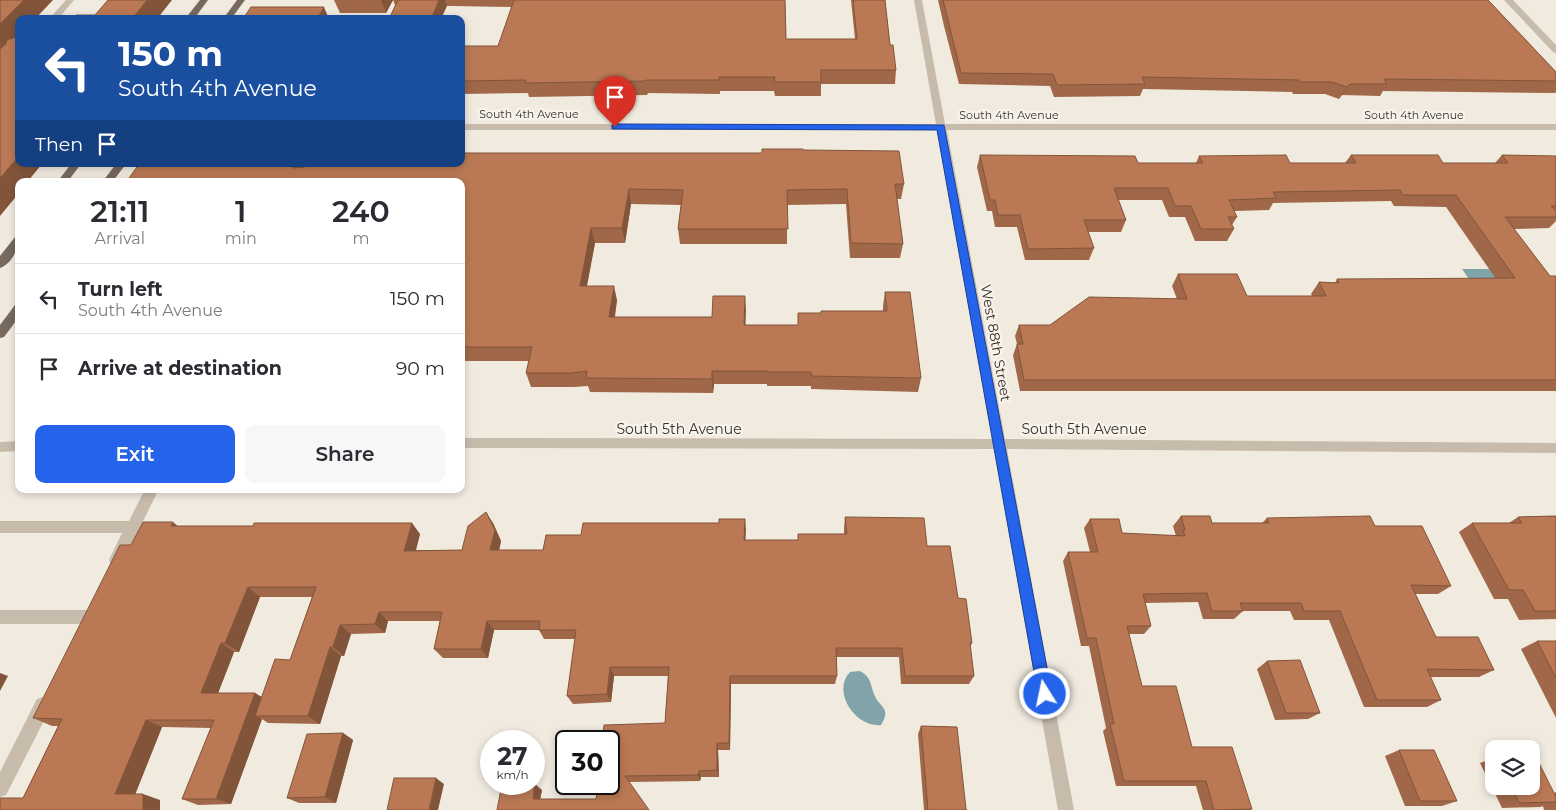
<!DOCTYPE html>
<style>
body{margin:0;font-family:Montserrat,sans-serif;background:#f7f7f7;color:#2b2b33;height:100vh;display:flex;flex-direction:column;font-size:19px;white-space:nowrap}
*{box-sizing:border-box;margin:0}
p{font-size:16px;color:#7c7c81}
.icon{flex:none;width:28px;height:28px;fill:none;stroke:currentColor;stroke-width:2;stroke-linecap:round;stroke-linejoin:round}
.map{position:relative;flex:1;overflow:hidden}
.sheet{position:absolute;left:15px;top:178px;width:450px;height:315px;display:flex;flex-direction:column;background:#fff;border-radius:10px;box-shadow:0 2px 8px #0003}
.sheet>*{flex:none}
.top-card{position:absolute;left:15px;top:15px;width:450px;height:152px;border-radius:10px;box-shadow:0 2px 8px #0003;background:#1a4fa0;color:#fff;overflow:hidden}
.tools{position:absolute;left:1485px;top:740px;display:grid;gap:10px}
.tools a{display:grid;place-items:center;width:55px;height:55px;border-radius:10px;background:#fff;box-shadow:0 2px 8px #0003;font-size:25px}
.speed{position:absolute;left:480px;top:730px;display:flex;gap:10px;font-size:25px;font-weight:700;text-align:center}
.speed>*{display:grid;place-content:center;width:65px;height:65px;border-radius:50%;background:#fff;box-shadow:0 2px 8px #0003;line-height:1}
.speed small{font-size:12px;font-weight:400}
.speed .limit{border:2px solid #111;border-radius:8px;background:#fff;color:#111}
.pin{position:absolute;display:grid;place-items:center;width:42px;height:42px;color:#fff;margin:-51px -21px;border-radius:50% 50% 50% 0;rotate:-45deg;box-shadow:0 0 5px #0007}
.pin .icon{rotate:45deg}
.me{position:absolute;width:55px;margin:-28px;rotate:350deg;stroke-linejoin:round;filter:drop-shadow(0 0 4px #0008)}
.turn{display:flex;align-items:center;gap:18px;height:105px;padding:0 20px;font-size:22px}
.turn .icon{width:65px;height:65px;stroke-width:2.5}
.turn b{display:block;font-size:35px;line-height:42px}
.then{display:flex;align-items:center;height:48px;padding:0 20px;background:#0003;gap:10px;font-size:19px}
.eta{display:flex;justify-content:space-evenly;align-items:center;height:85px;text-align:center}
.eta b{font-size:30px;font-weight:600;line-height:35px}
.primary-button{display:flex;gap:10px;margin-top:auto;padding:10px 20px}
.primary-button a{flex:1;height:58px;border-radius:10px;background:#2563eb;color:#fff;font-size:20px;font-weight:600;line-height:58px;text-align:center}
.primary-button a+a{background:#f7f7f7;color:#2b2b33}
ul{padding:0;list-style:none}
li{display:flex;align-items:center;gap:15px;height:70px;padding:0 20px;border-top:1px solid #e1e1e2}
li div{flex:1}
li b{display:block;font-size:19px}
li em{font-style:normal}
.map>svg:first-child{display:block}
.water{fill:#81a4ab}
.lines{fill:none;stroke-linecap:round;stroke-linejoin:round}
.lane{fill:#c7bcac;fill-rule:evenodd}
.street{fill:#c7bcac;fill-rule:evenodd}
.primary{fill:#77695d;fill-rule:evenodd}
.wall{fill:#a06848;fill-rule:evenodd}
.shaded-wall{fill:#82553b}
.building{fill:#ba7954;stroke:#82553b}
.route{fill:#2563eb;stroke:#184099}
.labels{text-anchor:middle;dominant-baseline:central;stroke-width:4.5;stroke-linejoin:round;paint-order:stroke}
.far-street-label{font-size:11px;fill:#362f2a;stroke:#f8f4eb}
.street-label{font-size:14px;fill:#362f2a;stroke:#f8f4eb}
</style>
<div class="map">
<svg width="1556" height="810" viewBox="0 0 1556 810">
<rect width="100%" height="100%" fill="#f0eadf"/>
<!-- water -->
<path class="water" d="M1462 269H1503L1515 285H1473Z
M860 671C871 677 870 683 874 694 879 708 892 707 881 725 856 728 831 692 850 672Z"/>
<g class="lines">
<!-- lane -->
<path class="lane" d="M66 0H74L58 19H49Z
M145 489H159L121 565 116 566 111 565 109 560 122 533H0V521H129Z
M0 610H87L92 612 94 617 92 622 87 624H0Z
M43 697 49 699 51 705 49 711 6 795 0 797V772L37 699Z"/>
<!-- street -->
<path class="street" d="M914 0H922L945 124H1556V130H947L1005 439 1556 443V453L1007 449 1074 810H1058L994 449 461 448V438L992 439 937 130H461V124H936Z
M1504 0H1513L1556 45V53L1553 52Z
M19 441V451L0 452V442Z"/>
<!-- primary -->
<path class="primary" d="M200 0H208L194 19H185Z
M237 0H245L231 19H223Z
M71 164H81L68 181H58Z
M116 164H126L113 181H103Z
M19 236C19 248 12 264 0 268V256L15 237Z
M19 304V317L4 337 0 338V325L15 305Z"/>
</g>
<!-- wall -->
<path class="wall" d="M334 0H393L386 13H340Z
M393 0H785L786 39H855L851 0H885L890 45 896 70 895 84H821V96H775L774 91H720V94L648 93 647 95 529 97 528 93 461 94V46H498L512 7 395 5Z
M938 0H1488L1556 72V92L1555 93 1383 91 1380 96 1342 95 1339 99 1325 94H1293L1292 92 1143 89 1140 96 1054 97 1050 86 959 84 944 26Z
M803 150 904 184 901 199H897L903 244 900 258H850L846 204 787 205V244H680L678 229 681 205 631 204 625 243H595L587 286 617 300 615 317H712L745 296V325H798V313H821L883 311V306L885 292 921 378 918 392 811 389V386H767V384H714L713 393 590 392 588 386 574 387H531L526 373 529 361H461V181L306 165 762 153Z
M980 155 1138 163H1196L1199 156 1290 163H1345L1351 155 1443 163H1495L1502 155 1556 156V221L1549 228 1514 229 1550 276H1556V391H1020L1013 355 1017 344 1015 336 1019 325H1050L1177 299 1172 286 1178 274 1247 296H1312L1311 294 1319 282 1335 283 1337 279H1496L1446 207 1394 206 1391 201 1273 203 1269 210 1234 211 1237 217 1232 225 1234 229 1227 241H1195L1185 217H1169L1162 200H1118L1126 220 1121 232H1088L1094 248 1089 260H1025L1017 227H995L992 211H987L977 167Z
M1181 516 1212 523H1262L1267 518 1375 526 1451 586 1438 594H1415L1436 637 1494 670 1479 677H1430L1441 700 1427 707H1364L1329 620H1294L1290 611H1243L1234 619H1203L1198 602 1145 603 1151 626 1144 634H1129L1142 686 1192 747 1252 809 1250 810H1203L1196 786H1116L1103 731 1106 728 1089 646H1081L1063 561 1068 552H1090L1084 528 1090 519 1122 533 1176 536 1173 526Z
M1556 516V619L1519 620 1508 599H1494L1459 532 1472 523H1509L1518 517Z
M845 517 927 546 958 598 972 643 970 647 974 676 969 684H901L899 657H836L837 676 835 684H731L730 750H718L719 777H701L700 781 629 782 649 810H497L542 790 540 799H596L665 723 668 676H614L611 702 573 704 567 696 575 639H544L539 630H494L488 658H443L434 649 440 621H388L385 633 351 634 344 656H341L320 724 268 723 262 719 231 804 198 805 182 799 211 728 162 727 135 794 160 800 23 798 58 726H52L33 718 131 545 178 526 420 534 416 550H462L493 523 501 541 499 550H543L581 535 719 523 745 519V540H798L844 534V528ZM260 597H312L290 660 261 697 255 693H218L234 652H239Z
M1537 641H1556V718L1521 649Z
M1267 661 1320 713 1308 719 1275 720 1257 669Z
M921 726 966 809 967 810H924L918 734Z
M343 733 353 740 336 803H299L287 798Z
M1399 750 1457 801 1442 806H1405L1385 756Z
M1494 758V786H1531L1554 793 1556 792V810H1544L1543 806 1540 807 1502 808 1480 763Z"/>
<!-- shaded-wall -->
<path class="shaded-wall" d="M24 0H53L35 19H19V36L0 55V24Z
M147 0H172L157 19H132Z
M381 0H393L386 13Z
M439 0H445L447 6 441 19H431Z
M324 7 329 19H317Z
M1350 84 1342 95 1339 99 1347 87Z
M19 156V164H42L28 181H19V193L0 216V178Z
M292 164H305L307 167 300 180 292 165Z
M629 189 631 204 625 243 622 228Z
M591 228 595 243 584 300 580 286Z
M614 286 617 300 612 331 609 317Z
M745 296 746 310 745 339 744 325Z
M712 371 714 384 713 393 712 379Z
M486 512 493 523 501 541 497 561 490 550Z
M745 519 746 530 745 550 744 540Z
M173 522 186 533 171 526Z
M412 523 420 534 413 561 404 551Z
M248 587 260 597 239 652 225 643Z
M379 612 388 621 385 633 375 624Z
M487 621 494 630 488 658 481 649Z
M340 625 351 634 344 656 333 647Z
M221 643 234 652 215 701 201 693Z
M330 647 341 656 320 724 308 716Z
M610 667 614 676 611 702 607 694Z
M0 673 8 676 0 691Z
M730 676 731 684 730 750 729 743Z
M255 693 268 701 255 716 262 719 231 804 216 799Z
M146 720 162 727 133 800 115 794Z
M343 733 353 740 336 803 325 797Z
M717 743 718 750 719 777 717 770Z
M699 771 701 777 700 781 698 775Z
M436 778 444 784 438 810H429Z
M535 784 542 790 539 805 533 799Z
M143 794 160 800V810H143Z"/>
<!-- building -->
<path class="building" d="M0 0H24L0 24Z
M108 0H147L132 19H66L77 15H95Z
M398 0H439L431 19H389Z
M514 0H785L786 39H857L853 0H885L890 45H893L896 70H821V82H774L775 77H719V80H646L645 81 525 83 526 80 461 81V46H498Z
M943 0H1488L1556 72V81L1384 79 1387 84H1350L1347 87 1332 82H1300L1299 80 1142 77 1145 84 1057 85 1053 74 961 73Z
M251 7H324L317 19H243Z
M19 36V156L0 178V49L6 44 7 40Z
M762 149H803V150L899 151 904 184H895L903 244 851 243 847 189 787 190 788 229H678L683 190 629 189 622 228H591L580 286H614L609 317H712L713 296H745L744 325H798V313H821V311H887L885 292H910L921 378 812 376 811 372H767V371H712V379L586 378 587 371 570 373H526L532 347H461V181H127L139 164H292V165L293 168 305 167 307 164H461V153H762Z
M980 155 1135 156 1138 163H1203L1199 156 1286 155 1290 163H1356L1351 155H1438L1443 163H1508L1502 155 1556 156V206H1551L1556 211V217H1505L1550 276H1556V380H1024L1017 344H1023L1019 325H1050L1089 297 1187 299 1178 274H1237L1247 296H1326L1319 282 1339 283 1337 279 1515 278 1456 195H1403L1400 190 1273 192 1276 198 1229 200 1237 217H1228L1234 229H1201L1191 206H1175L1168 188H1114L1126 220H1084L1094 248 1028 249 1020 215H998L995 200H990Z
M486 512 495 530 490 550H543L546 535H581L583 523H719V519H745L744 540H798V534H847L845 517 924 518 927 546H950L958 598 966 599 972 643H970L974 676H905L902 648H836L837 676H730L729 743H717V770L699 771 698 775 625 776 649 810H497L502 784H535L533 799H596L598 784H609V741H602L604 725 665 723 669 667H610L607 694 567 696 576 630H539L540 621H487L481 649H434L442 612H379L375 624 340 625 333 647H330L308 716H255L275 659 290 660 316 587H248L225 643H221L201 693H255L216 799H182L214 720H146L115 794H143V810H0V798H23L62 719 33 718 120 545H131L143 522H173L171 526H253L254 523H412L404 551 462 550 468 526Z
M1181 516H1210L1212 523H1269L1267 518 1370 516 1375 526H1422L1451 586 1411 585 1436 637H1478L1494 670 1427 669 1441 700H1377L1340 611H1304L1301 603H1240L1243 611H1212L1207 593 1143 594 1151 626H1127L1142 686H1176L1192 747H1232L1252 809 1214 810 1206 781H1124L1110 724H1114L1096 638H1087L1068 552H1098L1090 519H1119L1122 533 1185 536 1183 530H1185Z
M1556 516V611H1535L1523 590H1509L1472 523H1522L1518 517Z
M1537 641H1556V678Z
M1300 660 1320 713H1286L1267 661Z
M921 726 957 727 966 809 967 810H928Z
M343 733 325 797 287 798 307 734Z
M1399 750H1434L1457 801H1420Z
M1531 757H1536L1556 797V802L1519 803 1511 786H1531Z
M394 778H436L429 810H387Z"/>
<!-- route -->
<path class="route" d="M615 124 944 125 1052 694 1050 699 1045 701 1040 699 1038 694 937 130 612 129V125Z"/>
<g class="labels">
<!-- far-street labels -->
<g class="far-street-label">
<text x="529" y="114">South 4th Avenue</text>
<text x="1009" y="115">South 4th Avenue</text>
<text x="1414" y="115">South 4th Avenue</text>
</g>
<!-- street labels -->
<g class="street-label">
<text transform="translate(996 343) rotate(80)">West 88th Street</text>
<text x="679" y="429">South 5th Avenue</text>
<text x="1084" y="429">South 5th Avenue</text>
</g>
</g>
</svg>
<div class="tools">
<a><svg class="icon" aria-label="layers" viewBox="0 0 24 24"><path d="M12 4l9 5-9 5-9-5zM3 14l9 5 9-5"/></svg></a>
</div>
<div class="speed"><div>27<small>km/h</small></div><div class="limit">30</div></div>
<div class="pin" style="left:615px;top:127px;background:#d93025"><svg class="icon" aria-label="arrive" viewBox="0 0 24 24"><path d="M6 21V4h12l-3 4 3 4H6"/></svg></div>
<svg class="me" style="left:1045px;top:694px" viewBox="-20 -20 40 40"><circle r="17" fill="#2563eb" stroke="#fff" stroke-width="3"/><path d="M0-11L8 9 0 5-8 9z" fill="#fff"/></svg>
<div class="top-card">
<div class="turn"><svg class="icon" aria-label="left" viewBox="0 0 24 24"><path d="M17 20v-9H6M10 6l-5 5 5 5"/></svg><div><b>150 m</b>South 4th Avenue</div></div>
<div class="then">Then<svg class="icon" aria-label="arrive" viewBox="0 0 24 24"><path d="M6 21V4h12l-3 4 3 4H6"/></svg></div>
</div>
<section class="sheet">
<div class="eta">
<div><b>21:11</b><p>Arrival</p></div>
<div><b>1</b><p>min</p></div>
<div><b>240</b><p>m</p></div>
</div>
<ul>
<li><svg class="icon" aria-label="left" viewBox="0 0 24 24"><path d="M17 20v-9H6M10 6l-5 5 5 5"/></svg><div><b>Turn left</b><p>South 4th Avenue</p></div><em>150 m</em></li>
<li><svg class="icon" aria-label="arrive" viewBox="0 0 24 24"><path d="M6 21V4h12l-3 4 3 4H6"/></svg><div><b>Arrive at destination</b></div><em>90 m</em></li>
</ul>
<div class="primary-button"><a>Exit</a><a>Share</a></div>
</section>
</div>
